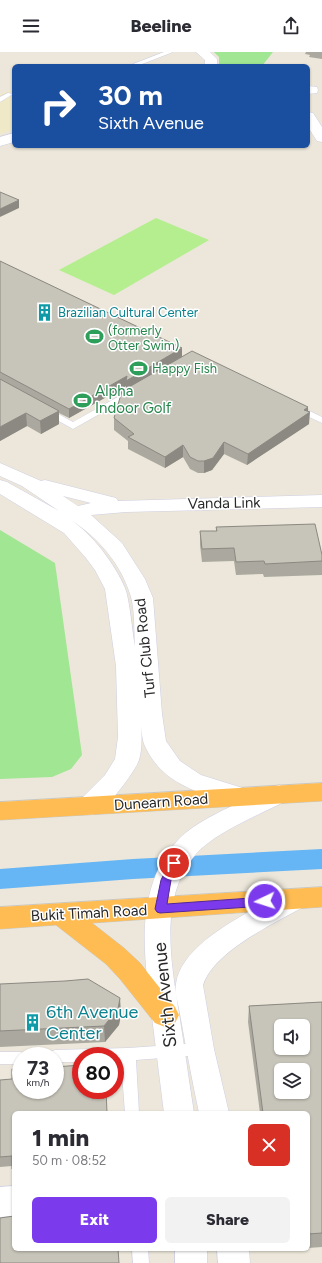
<!DOCTYPE html>
<meta charset="utf-8">
<style>
body{margin:0;font-family:Figtree,sans-serif;background:#f2f2f3;color:#2b2b33;height:100vh;display:flex;flex-direction:column;font-size:15px;white-space:nowrap}
*{box-sizing:border-box;margin:0}
p{font-size:13px;color:#7c7c81}
.icon{flex:none;width:22px;height:22px;fill:none;stroke:currentColor;stroke-width:2;stroke-linecap:round;stroke-linejoin:round}
.map{position:relative;flex:1;overflow:hidden}
.side{position:absolute;left:12px;top:1059px;width:298px;height:140px;display:flex;flex-direction:column;background:#fff;border-radius:6px;box-shadow:0 1px 3px #0004}
.side>*{flex:none}
.guide{position:absolute;left:12px;top:12px;width:298px;height:84px;border-radius:6px;box-shadow:0 1px 3px #0004;background:#1a4fa0;color:#fff;overflow:hidden}
.tools{position:absolute;left:274px;top:967px;display:grid;gap:8px}
.tools a{display:grid;place-items:center;width:36px;height:36px;border-radius:6px;background:#fff;box-shadow:0 1px 3px #0004;font-size:20px}
.speed{position:absolute;left:12px;top:995px;display:flex;gap:8px;font-size:20px;font-weight:700;text-align:center}
.speed>*{display:grid;place-content:center;width:52px;height:52px;border-radius:50%;background:#fff;box-shadow:0 1px 3px #0004;line-height:1}
.speed small{font-size:10px;font-weight:400}
.speed .limit{border:6px solid #d22;background:#fff;color:#111}
.pin{position:absolute;display:grid;place-items:center;width:34px;height:34px;color:#fff;margin:-17px;border:2px solid #fff;border-radius:50%;box-shadow:0 1px 4px #0007}
.me{position:absolute;width:44px;margin:-22px;rotate:266deg;stroke-linejoin:round;filter:drop-shadow(0 0 3px #0008)}
.turn{display:flex;align-items:center;gap:14px;height:84px;padding:0 20px;font-size:18px}
.turn .icon{width:52px;height:52px;stroke-width:2.5}
.turn b{display:block;font-size:28px;line-height:34px}
.round{display:grid;place-items:center;flex:none;width:42px;height:42px;border-radius:6px;background:#f2f2f3}
.headline{display:flex;align-items:center;justify-content:space-between;height:68px;padding:0 20px}
h1{font-size:24px;font-weight:800;line-height:30px}
.button{display:flex;gap:8px;margin-top:auto;padding:8px 20px}
.button a{flex:1;height:46px;border-radius:6px;background:#7c3aed;color:#fff;font-size:16px;font-weight:800;line-height:46px;text-align:center}
.button a+a{background:#f2f2f3;color:#2b2b33}
header{display:flex;justify-content:space-between;align-items:center;height:52px;padding:0 20px;background:#fff;font-size:18px;font-weight:800}
.map>svg:first-child{display:block}
.education{fill:#efe9c8}
.green{fill:#a0e693}
.pitch{fill:#b4ee8e}
.lines{fill:none;stroke-linecap:round;stroke-linejoin:round}
.canal{fill:#66b5f4;fill-rule:evenodd}
.lane-casing{stroke:#cfcfe3;stroke-width:1}
.street-casing{stroke:#cfcfe3;stroke-width:1}
.secondary-casing{stroke:#cfcfe3;stroke-width:1}
.highway-casing{stroke:#c7c7c7;stroke-width:1}
.lane{fill:#fff;fill-rule:evenodd}
.street{fill:#fff;fill-rule:evenodd}
.secondary{fill:#fff;fill-rule:evenodd}
.highway{fill:#ffbc52;fill-rule:evenodd}
.wall{fill:#aba99f}
.shaded-wall{fill:#8b8982}
.building{fill:#c7c4b9;stroke:#8b8982;fill-rule:evenodd}
.route{fill:#7c3aed;stroke:#51269a}
.labels{text-anchor:middle;dominant-baseline:central;stroke-width:3;stroke-linejoin:round;paint-order:stroke}
.far-culture-label{font-size:13px;fill:#0d838f;stroke:#fff;text-anchor:start}
.far-leisure-label{font-size:13px;fill:#27864d;stroke:#fff;text-anchor:start}
.leisure-label{font-size:15px;fill:#27864d;stroke:#fff;text-anchor:start}
.street-label{font-size:15px;fill:#292929;stroke:#fff}
.near-street-label{font-size:18px;fill:#292929;stroke:#fff}
.near-culture-label{font-size:18px;fill:#0d838f;stroke:#fff;text-anchor:start}
</style>
<header><svg class="icon" aria-label="menu" viewBox="0 0 24 24"><path d="M4 6h16M4 12h16M4 18h16"/></svg>Beeline<svg class="icon" aria-label="share" viewBox="0 0 24 24"><path d="M12 15V3M7 8l5-5 5 5M5 13v7h14v-7"/></svg></header>
<div class="map">
<svg width="322" height="1211" viewBox="0 0 322 1211">
<rect width="100%" height="100%" fill="#ece7da"/>
<!-- education -->
<path class="education" d="M14 37V77L0 82V42Z"/>
<!-- green -->
<path class="green" d="M214 0H273L262 14H219V5Z
M0 478 55 511 82 703 71 717 52 725 0 727Z"/>
<!-- pitch -->
<path class="pitch" d="M156 166 209 188 114 243 59 218Z"/>
<g class="lines">
<!-- canal -->
<path class="canal" d="M322 797V817L133 827 0 837V817L133 807Z"/>
<defs>
<path id="lane" d="M164 0H173L137 14H128Z
M8 41 13 42 0 50V45Z
M132 337 136 340 135 342 73 377 41 359 46 356 49 357 73 370Z
M297 353 322 365V371L294 358 293 356 294 354Z
M200 991 205 993 207 997 205 1001 200 1003 136 1008 139 1061H125L121 1008 115 1009V1004H81V1010H55V1004H48L50 1000 55 998 128 996Z
M0 1000H21L26 1002 27 1004H21V1012H0Z
M132 1197H148L149 1211H133Z"/>
<path id="street" d="M196 0H210L217 7V14H205V8Z
M308 34 317 35 318 38 317 41 308 42Z
M308 60 313 61 322 75V90L317 89 308 75Z
M14 81V90L0 94V85Z
M0 411 41 429 45 428 116 446 118 449 322 443V455L126 460 91 463 122 491 145 527 153 546 162 662 166 689 180 709 201 723 249 738 252 744 249 750 240 753C201 741 162 734 144 692 142 687 142 680 141 674 142 684 142 698 139 708 135 720 109 753 99 760 93 764 88 762 81 761L78 754 81 747 105 723 115 707 118 685 116 614 105 537 95 518 86 506 64 481 0 442V428L7 430 59 459 22 434 0 424ZM63 444 91 451 78 454ZM71 468C98 485 122 513 131 545 135 560 134 579 135 594 132 579 130 549 125 536 115 512 92 482 71 468Z
M14 1134V1164L0 1165V1135Z"/>
<path id="secondary" d="M279 733 288 736 291 742 288 748C261 762 215 780 196 802 157 846 172 915 180 968 185 999 189 1030 194 1061H164C160 1029 156 997 152 965 144 904 133 838 178 788 197 767 244 749 270 736Z
M296 837 305 840 309 847 305 854C275 871 214 899 203 933L214 997 229 1061H199C192 1028 186 995 180 962 179 953 174 941 176 932 181 890 253 858 287 840Z
M175 1197H207V1211H175Z
M217 1197H249L250 1211H218Z"/>
<path id="highway" d="M322 731V749L0 768V750Z
M322 835V855L92 871 124 896 140 911 175 955 179 963 175 971 165 975 155 971 120 927 106 912 56 873 0 877V855Z"/>
</defs>
<!-- lane casing -->
<use href="#lane" class="lane-casing"/>
<!-- street casing -->
<use href="#street" class="street-casing"/>
<!-- secondary casing -->
<use href="#secondary" class="secondary-casing"/>
<!-- highway casing -->
<use href="#highway" class="highway-casing"/>
<!-- lane -->
<use href="#lane" class="lane"/>
<!-- street -->
<use href="#street" class="street"/>
<!-- secondary -->
<use href="#secondary" class="secondary"/>
<!-- highway -->
<use href="#highway" class="highway"/>
</g>
<!-- wall -->
<path class="wall" d="M306 0H322V7L309 5 310 3 305 2Z
M0 209 182 296V305L308 355 309 372 247 413 224 402 212 418 204 421H198L190 417 183 405 165 416 128 397V389L114 378V366L126 337V334L69 366 59 361V372L41 382 27 374 0 389Z
M216 475 322 503V523L264 525 263 522 236 523 234 509 202 510 200 493V479H216Z
M0 932 121 962 119 973 105 990 0 995Z
M322 950V1195L308 1196V1061H260L248 970 249 954Z
M0 1028 14 1061V1127H13L12 1114 0 1115Z"/>
<!-- shaded-wall -->
<path class="shaded-wall" d="M19 148V156L0 165V157Z
M182 296V306L126 338V334L69 366V357L127 324Z
M308 355V361L310 360 309 372 247 413 248 402Z
M59 359V372L41 382 40 369Z
M26 361 27 374 0 389V375Z
M224 390V402L212 418 204 421V409Z
M183 393V405L165 416V405Z
M120 946 121 962 119 973 105 990 104 974Z"/>
<!-- building -->
<path class="building" d="M0 140 19 148 0 157Z
M0 209 182 296 126 329 127 324 69 357 0 320Z
M192 299 308 355 304 358 310 360 248 402 224 390 213 406 204 409H198L190 405 183 393 165 405 128 385 134 382 114 366 122 339Z
M0 327 59 359 40 369 26 361 0 375Z
M315 472 322 503V509L265 512 264 509 236 510 234 496 202 497 200 479H217L216 475Z
M88 927 120 946 118 957 104 974 0 979V932L65 929Z
M322 950V1181L308 1182V1061H263L249 954ZM281 974H303V996H281ZM281 1018H303V1040H281Z
M81 1013V1038H106L107 1061H14V1117H12V1104L0 1105V1028L12 1027V1017H21V1038H55V1015Z
M14 1164V1197H118L119 1211H0V1166Z"/>
<!-- route -->
<path class="route" d="M174 807 178 808 180 811 171 828 167 852 265 845 268 846 270 849 268 852 265 854 160 861 157 860 155 857 161 828 171 808Z"/>
<!-- icons -->
<defs>
<symbol id="building-bare" viewBox="-9 -9 18 18"><path d="M-4-6H4V6H1V3H-1V6H-4ZM-2.5-4.3h1.7v1.8h-1.7ZM.8-4.3h1.7v1.8H.8ZM-2.5-1h1.7V.8h-1.7ZM.8-1h1.7V.8H.8Z" fill="#0f9aa8" stroke="#fff" stroke-width="2.5" paint-order="stroke"/></symbol>
<symbol id="stadium-bare" viewBox="-9 -9 18 18"><path d="M0-5a6.5 5 0 1 0 0 10a6.5 5 0 1 0 0-10ZM-3.5-1.8h7v3.6h-7Z" fill="#2e9e5b" stroke="#fff" stroke-width="2.5" paint-order="stroke"/></symbol>
</defs>
<g fill-rule="evenodd">
<use href="#building-bare" x="32" y="248" width="25" height="25"/>
<use href="#stadium-bare" x="82" y="272" width="25" height="25"/>
<use href="#stadium-bare" x="126" y="304" width="25" height="25"/>
<use href="#stadium-bare" x="70" y="336" width="25" height="25"/>
<use href="#building-bare" x="20" y="958" width="25" height="25"/>
</g>
<g class="labels">
<!-- far-culture labels -->
<g class="far-culture-label">
<text x="58" y="260">Brazilian Cultural Center</text>
</g>
<!-- far-leisure labels -->
<g class="far-leisure-label">
<text x="108" y="278">(formerly<tspan x="108" dy="15">Otter Swim)</tspan></text>
<text x="152" y="316">Happy Fish</text>
</g>
<!-- leisure labels -->
<g class="leisure-label">
<text x="95" y="339">Alpha<tspan x="95" dy="17">Indoor Golf</tspan></text>
</g>
<!-- street labels -->
<g class="street-label">
<text transform="translate(224 451) rotate(-1)">Vanda Link</text>
<text transform="translate(145 596) rotate(-96)">Turf Club Road</text>
<text transform="translate(161 750) rotate(-4)">Dunearn Road</text>
<text transform="translate(89 861) rotate(-3)">Bukit Timah Road</text>
</g>
<!-- near-street labels -->
<g class="near-street-label">
<text transform="translate(165 943) rotate(-96)">Sixth Avenue</text>
</g>
<!-- near-culture labels -->
<g class="near-culture-label">
<text x="46" y="960">6th Avenue<tspan x="46" dy="21">Center</tspan></text>
</g>
</g>
</svg>
<div class="tools">
<a><svg class="icon" aria-label="sound" viewBox="0 0 24 24"><path d="M4 9h4l5-4v14l-5-4H4zM17 9q2 3 0 6"/></svg></a>
<a><svg class="icon" aria-label="layers" viewBox="0 0 24 24"><path d="M12 4l9 5-9 5-9-5zM3 14l9 5 9-5"/></svg></a>
</div>
<div class="speed"><div>73<small>km/h</small></div><div class="limit">80</div></div>
<div class="pin" style="left:174px;top:811px;background:#d93025"><svg class="icon" aria-label="arrive" viewBox="0 0 24 24"><path d="M6 21V4h12l-3 4 3 4H6"/></svg></div>
<svg class="me" style="left:265px;top:849px" viewBox="-20 -20 40 40"><circle r="17" fill="#7c3aed" stroke="#fff" stroke-width="3"/><path d="M0-11L8 9 0 5-8 9z" fill="#fff"/></svg>
<div class="guide">
<div class="turn"><svg class="icon" aria-label="right" viewBox="0 0 24 24"><path d="M7 20v-9h11M14 6l5 5-5 5"/></svg><div><b>30 m</b>Sixth Avenue</div></div>
</div>
<section class="side">
<div class="headline"><div><h1>1 min</h1><p>50 m · 08:52</p></div><a class="round" style="background:#d93025;color:#fff"><svg class="icon" aria-label="close" viewBox="0 0 24 24"><path d="M6 6l12 12M18 6L6 18"/></svg></a></div>
<div class="button"><a>Exit</a><a>Share</a></div>
</section>
</div>
